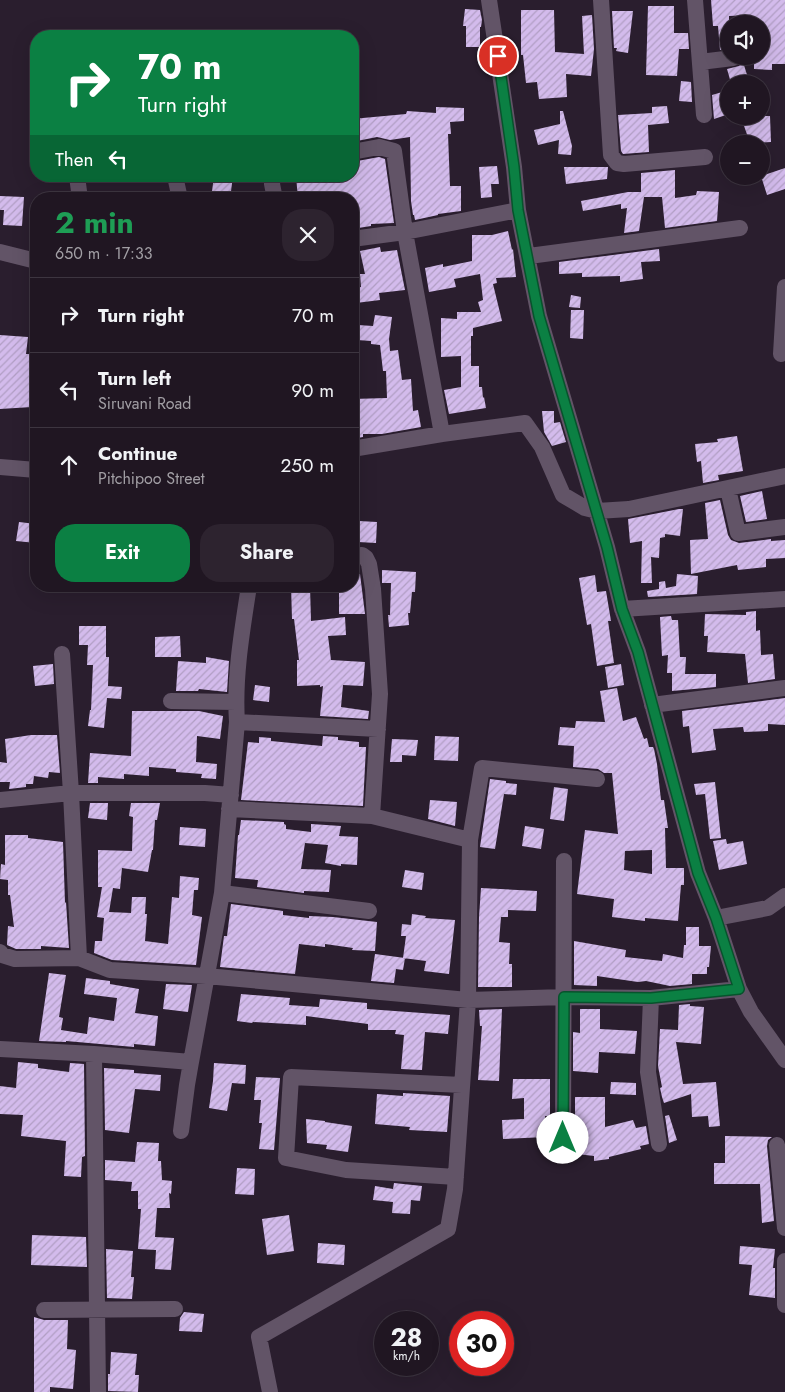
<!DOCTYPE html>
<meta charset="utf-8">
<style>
body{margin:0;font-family:Jost,sans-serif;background:#2d232f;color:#f1f3f6;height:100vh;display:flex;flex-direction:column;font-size:19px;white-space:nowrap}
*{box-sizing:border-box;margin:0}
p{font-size:16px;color:#a29fa5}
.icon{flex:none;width:28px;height:28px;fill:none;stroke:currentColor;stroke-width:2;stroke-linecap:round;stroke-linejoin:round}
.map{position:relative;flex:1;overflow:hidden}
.details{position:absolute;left:30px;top:192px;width:329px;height:400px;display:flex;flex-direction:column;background:#201622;border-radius:20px;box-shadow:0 5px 20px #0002,0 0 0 1px #3d3540}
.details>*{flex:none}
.banner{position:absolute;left:30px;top:30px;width:329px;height:152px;border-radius:20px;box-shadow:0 5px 20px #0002,0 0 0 1px #3d3540;background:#0b8043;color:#fff;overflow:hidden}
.tools{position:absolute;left:720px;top:15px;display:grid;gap:10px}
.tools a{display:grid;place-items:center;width:50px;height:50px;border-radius:50%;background:#201622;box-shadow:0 5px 20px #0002,0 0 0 1px #3d3540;font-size:25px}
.speed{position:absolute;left:374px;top:1311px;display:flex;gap:10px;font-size:25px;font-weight:700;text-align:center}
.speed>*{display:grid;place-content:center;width:65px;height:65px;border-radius:50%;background:#201622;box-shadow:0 5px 20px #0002,0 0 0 1px #3d3540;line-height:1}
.speed small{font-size:12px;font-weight:400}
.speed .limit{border:8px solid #d22;background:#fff;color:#111}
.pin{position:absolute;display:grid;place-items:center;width:42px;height:42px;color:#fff;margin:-21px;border:2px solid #fff;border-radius:50%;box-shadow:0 1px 5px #0007}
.me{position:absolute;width:55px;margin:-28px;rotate:0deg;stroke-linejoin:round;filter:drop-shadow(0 0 4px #0008)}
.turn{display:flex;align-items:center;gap:18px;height:105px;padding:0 25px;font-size:22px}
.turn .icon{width:65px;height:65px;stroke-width:2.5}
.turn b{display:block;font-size:35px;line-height:42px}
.then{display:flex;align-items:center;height:48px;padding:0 25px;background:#0003;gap:10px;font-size:19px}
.round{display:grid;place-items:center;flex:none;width:52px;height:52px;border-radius:20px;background:#2d232f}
.summary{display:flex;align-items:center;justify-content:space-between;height:85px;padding:0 25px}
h1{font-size:30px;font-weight:700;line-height:38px;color:#1e9e55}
.action{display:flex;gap:10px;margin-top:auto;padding:10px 25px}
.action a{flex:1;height:58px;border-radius:20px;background:#0b8043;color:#fff;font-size:20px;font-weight:700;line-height:58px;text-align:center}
.action a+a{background:#2d232f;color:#f1f3f6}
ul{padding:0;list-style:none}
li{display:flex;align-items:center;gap:15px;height:75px;padding:0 25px;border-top:1px solid #3d3540}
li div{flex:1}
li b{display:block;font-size:19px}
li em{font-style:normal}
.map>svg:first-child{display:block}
.building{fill:url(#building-hatch);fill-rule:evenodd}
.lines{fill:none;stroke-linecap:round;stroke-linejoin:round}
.minor{stroke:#625467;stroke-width:16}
.route-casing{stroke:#07532c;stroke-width:12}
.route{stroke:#0b8043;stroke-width:9}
</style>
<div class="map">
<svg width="785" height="1392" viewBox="0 0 785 1392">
<defs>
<pattern id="building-hatch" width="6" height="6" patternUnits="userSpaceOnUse" patternTransform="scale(1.25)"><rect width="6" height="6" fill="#d3bbec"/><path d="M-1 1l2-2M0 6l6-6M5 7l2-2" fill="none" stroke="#b19ec4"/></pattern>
</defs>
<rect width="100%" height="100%" fill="#2a1e2e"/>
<!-- building -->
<path class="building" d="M711 0H785V64H772V70L754 69V56H761V24H750L751 15 729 16V48L720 50 718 26H713Z
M648 6H674V33H688L689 49H679L677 76 646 75Z
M465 9 480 10 482 20 481 27H480V47H466V26H463Z
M521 10H554L555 52 584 54 582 16 592 15 594 49 591 76 566 74 567 97 539 99 537 82 526 83 523 55H521Z
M612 11H633L628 53 616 51 617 48H614Z
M743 62 748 78 731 83 727 69 739 66Z
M681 81 691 82 692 102 679 101Z
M729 90V114L714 119 712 95Z
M667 106 669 123 648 125 649 152 623 154 621 151 618 115 652 113V107Z
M436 107 464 108V121L450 122 451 134H448L450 186H461V211L438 214V215L415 220 414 215H413L411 201 410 137 390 140 377 137 352 142V119L406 114 407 111 436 113Z
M560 111H563L572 146 571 155 558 154 559 140 538 145 534 130 560 124Z
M743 116H770L771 142 750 143 743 123Z
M379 157 385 159 394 223 371 224V226L352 229V199H345L343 192 316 196V198L298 199 296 176H352V162Z
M497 166 499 184H491L492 197 481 198 479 167Z
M564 167H608L607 179 566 184Z
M785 168V189L767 195 761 176Z
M675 170V198L696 195 697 191 719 192 717 221 665 228 662 197H644L639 231 624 233 627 208 621 209V204L583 211 581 201 628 192H641V173Z
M214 176H233L230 199H211Z
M0 196 24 197 22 226 3 225 4 210H0Z
M508 231 512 250 513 249 516 277 496 278 497 283 493 284 502 321 473 328V336H471V366H479V387H482L483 398 484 397 486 408 449 414 444 390 461 387V356L441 357V318L457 319V312H481L478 302 483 300 480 274 454 279 456 287 429 292 425 268 443 264V267L472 261V235H492Z
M380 247 381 252 397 250 405 290 379 293 380 300 356 303 355 288 361 287 360 274H365L360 251Z
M659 249 660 261 641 262 643 279 620 282V276L582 277V273L559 274V262Z
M571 295 581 297 580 308 569 307Z
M571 310H584L583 339 570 338Z
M375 315 392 317 389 339 390 351 398 350 402 380 411 379 413 411 418 410 421 427 382 434H363V437L352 439V399L387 398 386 371H383L380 345 371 344V341L357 340 358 325 373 326Z
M0 335 28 337 26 354H33L35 383 32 407 0 409Z
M542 411H554V423L560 422 566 442 552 446 544 432Z
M737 436 743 471 718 475 719 480 703 483 701 461 697 462 695 444 718 442 717 439Z
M762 491 767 519 746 522 740 496Z
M720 500 728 535 731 540 739 543 771 539V541L785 540V558L766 559V567L738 570 737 565 691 574 690 540 708 539 705 503Z
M679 509H683L680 536 665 534V537L660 538 659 558 651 557 652 583H641L642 541 630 543 628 519Z
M359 521 377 522 376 543 358 542Z
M19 522 36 524V543L16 541Z
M382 570 416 572 415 592H412L410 613H408L409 625 389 627 388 615H390L391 583H382Z
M352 574H360L365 614H339V586H352Z
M677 574 698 576 697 594 648 597 647 591 659 589V582L665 581 666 588 676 586Z
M595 575 597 592 606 591 611 621H608L614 663 597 666 591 624 587 625 579 578Z
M291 586H310L311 621 345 617 346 635 328 636 331 660 365 662 363 686 343 685 341 707 369 711 368 719 320 716 323 686 320 687V685L297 686V660H299L294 619H292Z
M756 611V631L760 630 761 655 773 654 775 679 748 683 745 654 707 652 708 636H704L705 614 746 615V612Z
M671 616 672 620H678L680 657H686L685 674H716V687L672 691V673H667L668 655 662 656 660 617Z
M79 626H106V657H109L108 686 122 687 121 699 107 698 104 728 88 726 90 710H91L93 665H87L88 645H79Z
M180 636 181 657H155V637Z
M206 657 229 661 227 692 199 689 198 691H176L178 661 206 663Z
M53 664 54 684 35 686 33 666Z
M621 664 624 685 608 688 605 667Z
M255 685 270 687 269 702 253 700Z
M617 688 623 721 636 717 644 739 647 738 649 747H653L654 749 657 764 661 800H664L668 828H665L666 868H684V885H681L678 921 645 918V921L612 917 614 899 577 894 585 830 618 834 612 773H604L598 769 573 767 574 746 558 745 560 727 575 728 576 721 605 722 600 691ZM652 850V874L624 870 625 851Z
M785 698V725L768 724V731L744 732 743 727 713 729 716 750 692 753 689 726 683 727 682 711Z
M132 711H199L223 716 220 739 197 736 196 762 217 764 216 779 201 778 202 774 176 772V769L149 767V776L124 774V779L98 777V783H88L90 753 131 756Z
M31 735H57L60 773 49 772 48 778 34 776 33 784H26V787L9 789 10 782H0V762L7 763 5 739Z
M323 736 338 737V740L359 742V747H366L363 806 241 800 248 742 259 743V737L271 738V741L322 746Z
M435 736 459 737 458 761 434 760Z
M392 739 418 740 416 756 402 755V762H390Z
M490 779 506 781V783L517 784 516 795 504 794 495 849 480 847Z
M715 782 721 838 710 839 705 794 696 795 694 784Z
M554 787 568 789 564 821 550 819Z
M430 800 457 802 455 826 428 819Z
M90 803H108L107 820 88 818Z
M131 803H160L157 820H155L153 850H152L148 872 122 868 120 889 113 888 109 912 131 913 132 897H146L145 914H147L145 941 168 944 172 897 179 898 180 876 199 878 198 890H194L192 915 202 917 196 965 112 960 94 953 95 941H102L104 918 97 917 102 887H98V850L132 851 133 817 129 816Z
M241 820 284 822V824L286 825V829L311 832V824L341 826 339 836 358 837 357 865 341 864V866L325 863 328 845 305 843 301 869 331 870 329 892 304 891V893L257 887 258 880 235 878 238 835H239Z
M525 826 544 829 541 849 522 846Z
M180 827 206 829 205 847 179 845Z
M5 835H28V838L63 842 65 903 66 902 69 948 41 946V949H16L7 945 8 926 14 927 10 895H8V880L0 879 1 864 5 865Z
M726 839 727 844 743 841 747 864 719 870 713 841Z
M405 870 424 873 422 890 402 887Z
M481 888 537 891 536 911 508 910V917H501L499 942 510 943 509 964H512V987H478L479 917Z
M231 904 283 911V915L309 918V916L333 917 377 922 375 951 352 950 353 948 325 944V947L299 944 295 974 220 967 224 936H227Z
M412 914 426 916 425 918 455 920 449 974 424 971 426 961 403 958 406 936H401L402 924 411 925Z
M686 927H699V946H711L709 967H707V974H692V984L670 986 646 981 638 982 597 976V986L574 985V941L626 950 625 957 662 961 663 954 683 958 684 945H686Z
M375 954 405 958 403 970 396 969 394 983 371 981Z
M49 973 66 975 59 1017 63 1018 61 1030 87 1034 89 1017 114 1021 117 998 84 994 86 978 110 981V984L139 989 135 1013 158 1016 155 1046 134 1044V1047L66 1041V1042L39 1041Z
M166 984 192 985 188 1012 163 1009Z
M241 994 290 998 289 1005 319 1007 320 999 367 1003V1009L450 1015 448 1034 425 1032 422 1070 401 1069 404 1035 395 1034 396 1030H368V1024L306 1016V1025L253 1022 252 1023 237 1021Z
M690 1004V1006L704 1007 701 1044 676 1042 683 1084 716 1082 720 1126 709 1127 708 1116 692 1117 691 1094 664 1103 662 1097 660 1088 662 1087 658 1066 660 1029 678 1030 679 1005Z
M502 1009 499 1081 478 1080 482 1026H480L479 1010Z
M580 1009H600V1029L637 1031 635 1054 599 1052 598 1073 573 1071V1032L580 1033Z
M18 1062 38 1064V1068L69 1072 70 1063 84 1064 85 1156 82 1157 81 1177 64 1176 66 1141 21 1136 23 1115 0 1114V1086L16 1088Z
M214 1063 246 1065 245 1084 232 1083 227 1111 209 1108 213 1081Z
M104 1068 134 1070V1073L161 1075 160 1091 135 1089 129 1133 105 1130Z
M256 1077 280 1078 274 1150 259 1149 262 1123H259L261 1100H254Z
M513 1079H550V1116H545L546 1137 503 1139 502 1120 524 1119V1098L512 1099Z
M611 1082 636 1083V1095L610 1094Z
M403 1093 450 1096 447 1132 409 1130 410 1127 375 1124 377 1094 403 1096Z
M575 1097H605V1127L633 1120 636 1128 646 1126 649 1144 640 1146 641 1149 609 1157V1159L594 1161V1156L577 1154 573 1128H575Z
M669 1115 677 1140 669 1143 665 1116Z
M306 1119 325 1121V1122L352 1126 348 1152 326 1149 327 1145 307 1143Z
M725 1136 772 1137 768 1140 767 1146 774 1221 762 1223 760 1184H714V1163H725Z
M137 1142 159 1143 158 1161H161L162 1180 172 1181 171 1194 169 1193 170 1208H157L155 1237 174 1238 171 1270 155 1269 156 1250 138 1249 141 1209H138V1191H131L132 1182 105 1180V1160L135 1162Z
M237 1168 255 1169 254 1195 235 1194Z
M394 1183 422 1186 420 1201 411 1200 410 1214 392 1213 393 1202 373 1200 375 1186 393 1189Z
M289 1215 294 1251 267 1255 262 1219Z
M32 1235 86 1237 87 1267 31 1265Z
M318 1243 345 1245 344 1265 317 1263Z
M740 1246 775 1249 773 1268H775V1298L749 1295 752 1265 739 1264Z
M106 1249 133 1251 131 1277H134L132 1299 107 1298Z
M184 1312 204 1314 202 1332 179 1331 180 1318Z
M34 1317 44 1320H68L67 1349 76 1350 73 1389 50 1387V1392H34Z
M111 1352 137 1354 135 1375H139L138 1392 108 1391V1374H110Z"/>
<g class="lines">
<!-- minor -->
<path class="minor" d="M489 0 514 167 518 210 539 316 607 547 622 609 638 652 698 873 716 918 739 989 751 1012 785 1060
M601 0 611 155 617 163 624 164 705 157
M695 0 704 115
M700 62 733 58
M352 152 379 147 394 151 405 232 442 434
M77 176 80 199
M175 176 180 199
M273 176 272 184 275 199
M352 239 405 232 518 210
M0 252 36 261
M529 256 740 228
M781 354 785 287
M352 449 442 434 525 423 542 447 563 495 585 508 597 511 629 509 785 476
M0 467 36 470
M728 489 738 533 785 527
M352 556 362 555 366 558 369 564 373 589 380 694 372 816
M622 609 785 599
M62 654 71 793 79 958
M171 701 236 702
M652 705 785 688
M237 722 378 729
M0 800 71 793H205L231 795
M229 809 372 816 470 840
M222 893 369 911
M716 918 768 908 785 896
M0 952 2 955 15 959 79 958 110 970 206 976 468 1000 564 997 651 998 739 989
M651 998 648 1072 659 1144
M0 1049 94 1054 191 1062 222 893 237 722C234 677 242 631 249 586
M94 1054 98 1392
M181 1131 187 1085 191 1062
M563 1138 564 861
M777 1145 785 1228
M456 1177 346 1170 286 1158 291 1077 462 1085
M785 1261V1305
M44 1310 175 1309
M270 1392 259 1337 448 1229 455 1189 468 1000 470 840 482 768 597 779"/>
</g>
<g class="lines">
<defs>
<path id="route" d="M498 56 514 167 518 210 539 316 607 547 622 609 638 652 698 873 716 918 739 989 651 998 564 997 563 1138"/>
</defs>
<!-- route casing -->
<use href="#route" class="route-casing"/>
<!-- route -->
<use href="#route" class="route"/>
</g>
</svg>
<div class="tools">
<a><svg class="icon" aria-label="sound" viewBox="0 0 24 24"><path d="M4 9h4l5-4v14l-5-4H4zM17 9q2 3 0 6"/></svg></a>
<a>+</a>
<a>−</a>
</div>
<div class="speed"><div>28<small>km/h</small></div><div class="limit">30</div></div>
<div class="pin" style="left:498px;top:56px;background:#d93025"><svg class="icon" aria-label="arrive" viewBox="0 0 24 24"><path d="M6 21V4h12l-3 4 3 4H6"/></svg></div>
<svg class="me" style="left:563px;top:1138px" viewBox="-20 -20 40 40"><circle r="19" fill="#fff"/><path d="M0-13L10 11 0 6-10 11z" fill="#0b8043"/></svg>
<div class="banner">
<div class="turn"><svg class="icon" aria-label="right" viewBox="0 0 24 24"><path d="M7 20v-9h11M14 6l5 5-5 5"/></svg><div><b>70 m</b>Turn right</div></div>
<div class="then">Then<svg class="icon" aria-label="left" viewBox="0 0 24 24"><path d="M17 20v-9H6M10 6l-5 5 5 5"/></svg></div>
</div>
<section class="details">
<div class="summary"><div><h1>2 min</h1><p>650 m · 17:33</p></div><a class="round"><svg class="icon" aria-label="close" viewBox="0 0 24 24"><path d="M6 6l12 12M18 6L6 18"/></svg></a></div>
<ul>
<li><svg class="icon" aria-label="right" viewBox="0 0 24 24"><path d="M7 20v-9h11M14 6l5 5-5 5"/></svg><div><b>Turn right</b></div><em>70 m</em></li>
<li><svg class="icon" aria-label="left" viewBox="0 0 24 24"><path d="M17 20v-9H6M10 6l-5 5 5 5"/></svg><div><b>Turn left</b><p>Siruvani Road</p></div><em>90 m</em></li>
<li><svg class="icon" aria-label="ahead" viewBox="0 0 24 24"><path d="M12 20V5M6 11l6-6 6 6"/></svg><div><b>Continue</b><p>Pitchipoo Street</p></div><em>250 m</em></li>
</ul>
<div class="action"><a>Exit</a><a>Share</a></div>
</section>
</div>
